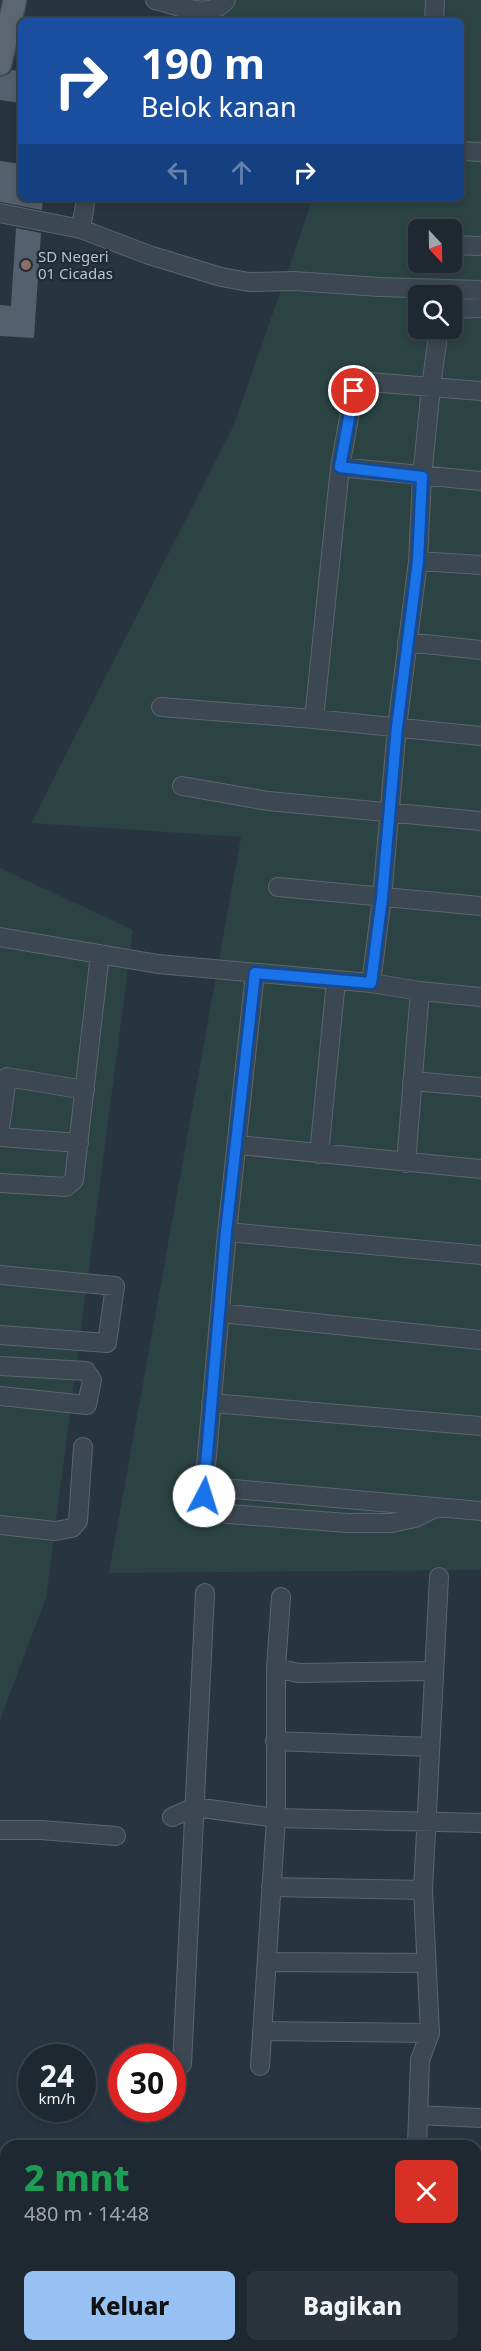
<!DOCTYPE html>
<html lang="id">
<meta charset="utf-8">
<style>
body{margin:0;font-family:"Noto Sans",sans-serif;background:#2b343d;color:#f1f3f6;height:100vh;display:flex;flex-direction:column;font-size:22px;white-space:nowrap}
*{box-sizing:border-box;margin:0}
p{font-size:20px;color:#a1a6ab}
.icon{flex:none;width:33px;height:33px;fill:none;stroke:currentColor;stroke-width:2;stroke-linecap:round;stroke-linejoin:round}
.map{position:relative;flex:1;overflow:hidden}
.drawer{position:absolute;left:0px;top:2140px;width:482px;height:212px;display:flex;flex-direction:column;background:#1e2831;border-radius:18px 18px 0 0;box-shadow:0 3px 9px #0003,0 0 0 2px #3c444d}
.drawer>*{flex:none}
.guide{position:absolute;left:18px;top:18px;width:446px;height:183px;border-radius:9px;box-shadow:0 3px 9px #0003,0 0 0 2px #3c444d;background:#1a4fa0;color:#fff;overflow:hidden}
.needle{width:39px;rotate:158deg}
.tools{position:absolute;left:408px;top:219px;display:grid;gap:12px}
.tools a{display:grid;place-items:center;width:54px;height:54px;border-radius:9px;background:#1e2831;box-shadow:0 3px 9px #0003,0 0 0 2px #3c444d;font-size:30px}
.speed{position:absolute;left:18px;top:2044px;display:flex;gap:12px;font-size:30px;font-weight:700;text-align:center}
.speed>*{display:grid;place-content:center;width:78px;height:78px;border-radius:50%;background:#1e2831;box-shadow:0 3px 9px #0003,0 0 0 2px #3c444d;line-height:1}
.speed small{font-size:15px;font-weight:400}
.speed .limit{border:9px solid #d22;background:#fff;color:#111}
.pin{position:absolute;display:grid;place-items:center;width:51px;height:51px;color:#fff;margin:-26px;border:3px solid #fff;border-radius:50%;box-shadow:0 2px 6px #0007}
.me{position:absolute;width:66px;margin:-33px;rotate:5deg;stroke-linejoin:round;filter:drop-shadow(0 0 4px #0008)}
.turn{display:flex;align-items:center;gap:21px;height:126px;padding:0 24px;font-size:27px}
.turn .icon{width:78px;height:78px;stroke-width:2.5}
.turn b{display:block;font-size:42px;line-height:51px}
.lanes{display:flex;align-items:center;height:57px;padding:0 24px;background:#0003;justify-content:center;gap:30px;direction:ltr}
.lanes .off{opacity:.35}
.round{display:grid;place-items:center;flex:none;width:63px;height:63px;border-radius:9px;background:#2b343d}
.overview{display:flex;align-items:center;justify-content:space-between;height:102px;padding:0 24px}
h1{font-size:36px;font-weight:800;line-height:45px;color:#1e9e55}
.cta{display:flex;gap:12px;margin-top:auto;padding:12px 24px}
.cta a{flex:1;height:69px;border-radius:9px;background:#97c1f3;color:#111;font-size:24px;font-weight:800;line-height:69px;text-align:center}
.cta a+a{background:#2b343d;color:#f1f3f6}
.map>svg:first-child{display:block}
.green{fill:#2b4343;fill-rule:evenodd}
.building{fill:#54606e}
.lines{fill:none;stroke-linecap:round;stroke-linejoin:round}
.minor-casing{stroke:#5b656e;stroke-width:20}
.major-casing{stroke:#46505a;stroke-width:25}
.minor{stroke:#3d4751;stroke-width:18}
.major{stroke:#5b6671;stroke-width:22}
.route-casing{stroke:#114b97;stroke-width:15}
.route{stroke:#1a73e8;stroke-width:10}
.education-dot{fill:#8d6e63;stroke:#212c36;stroke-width:2}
.labels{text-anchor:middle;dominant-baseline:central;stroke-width:5;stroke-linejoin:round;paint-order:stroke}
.poi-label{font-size:15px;fill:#bac2cb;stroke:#212c36;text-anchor:start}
</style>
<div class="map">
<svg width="481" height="2351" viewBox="0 0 481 2351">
<rect width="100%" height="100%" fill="#283541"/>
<!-- green -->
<path class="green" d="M195 0H481V1570L109 1573 241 837 31 823 233 427 313 198H460V21H210ZM418 230H452V262H418ZM418 296H452V328H418Z
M0 868 133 930 46 1598 0 1720Z"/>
<!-- building -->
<path class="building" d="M12 70 21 71V103L0 100V77L9 74Z
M0 161 21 164V198H43L42 210 0 202Z
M16 228 41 233 34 338 0 336V305L11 306Z"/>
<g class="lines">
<defs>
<path id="minor" d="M155 0C177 5 210 21 226 0
M434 21 435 0
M460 151 481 152
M0 213 81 229 149 255 221 277 249 282 294 281 379 287 481 290
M81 229 86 198
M452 245 481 246
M452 309 481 308
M340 467 481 481
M418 561 481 565
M407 642 481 650
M161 707 314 719 481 736
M314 719 340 467 354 391 363 383 370 382 481 391
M182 786 268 801 481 821
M278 887 481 906
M0 937 158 964 371 983 420 991 481 997
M255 973 227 1232 205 1477 213 1485 223 1488 481 1511
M371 983 382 898 397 727 418 561 422 477 431 387 439 328
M412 1081 481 1087
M0 1128 7 1077 85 1090
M0 1137 79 1143
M238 1145 481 1169
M319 1154 336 981
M406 1163 420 991
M0 1183 66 1187 74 1180 100 954
M227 1232 481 1255
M0 1275 115 1286 107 1343 0 1335
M220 1313 481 1340
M0 1366 86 1371 92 1380 87 1405 0 1396
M211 1403 481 1426
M205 1477 202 1486 207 1506 228 1514 348 1523H391L415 1518 437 1507
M0 1525 55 1531 72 1528 78 1521 83 1447
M276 1668 281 1597
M275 1741 430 1747
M172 1817 195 1807 276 1818 481 1823
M0 1830H41L116 1836
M271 1887 423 1890
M267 1962 426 1963
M262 2031 430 2033
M182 2064 205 1593
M260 2066 276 1818V1668L298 1673 434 1671
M418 2115 481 2118
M417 2146 420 2060 430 2033 423 1890 439 1577
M410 2351V2346"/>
<path id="major" d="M0 64 15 0"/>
</defs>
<!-- minor casing -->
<use href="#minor" class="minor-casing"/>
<!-- major casing -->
<use href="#major" class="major-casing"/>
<!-- minor -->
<use href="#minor" class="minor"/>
<!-- major -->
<use href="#major" class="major"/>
</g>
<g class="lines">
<defs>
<path id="route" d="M204 1496 202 1486 205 1477 226 1232 255 973 371 983 382 898 397 727 418 561 422 477 340 467 354 391"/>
</defs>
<!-- route casing -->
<use href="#route" class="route-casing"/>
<!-- route -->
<use href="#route" class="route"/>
</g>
<!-- markers -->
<circle class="education-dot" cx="26" cy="265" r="6"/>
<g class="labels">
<!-- poi labels -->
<g class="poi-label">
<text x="38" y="256">SD Negeri<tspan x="38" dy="17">01 Cicadas</tspan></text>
</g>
</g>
</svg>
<div class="tools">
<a><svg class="needle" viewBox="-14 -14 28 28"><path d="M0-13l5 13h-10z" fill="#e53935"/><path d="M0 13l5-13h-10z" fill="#a1a6ab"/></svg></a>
<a><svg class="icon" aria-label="search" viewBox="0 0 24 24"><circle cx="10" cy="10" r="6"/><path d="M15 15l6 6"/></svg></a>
</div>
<div class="speed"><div>24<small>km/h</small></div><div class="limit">30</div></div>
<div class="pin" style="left:354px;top:391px;background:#d93025"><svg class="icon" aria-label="arrive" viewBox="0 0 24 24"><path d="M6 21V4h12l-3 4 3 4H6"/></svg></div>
<svg class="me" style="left:204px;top:1496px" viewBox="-20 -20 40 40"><circle r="19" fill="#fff"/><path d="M0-13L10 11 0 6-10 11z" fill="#1a73e8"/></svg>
<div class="guide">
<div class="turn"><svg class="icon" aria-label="right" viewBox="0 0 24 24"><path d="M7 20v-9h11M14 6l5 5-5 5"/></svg><div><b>190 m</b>Belok kanan</div></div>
<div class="lanes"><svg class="icon off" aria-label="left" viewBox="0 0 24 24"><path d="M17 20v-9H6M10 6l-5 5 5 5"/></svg><svg class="icon off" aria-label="ahead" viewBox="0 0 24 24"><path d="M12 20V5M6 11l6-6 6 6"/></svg><svg class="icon" aria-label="right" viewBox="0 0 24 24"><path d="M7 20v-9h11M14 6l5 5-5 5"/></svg></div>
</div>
<section class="drawer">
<div class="overview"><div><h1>2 mnt</h1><p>480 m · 14:48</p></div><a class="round" style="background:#d93025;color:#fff"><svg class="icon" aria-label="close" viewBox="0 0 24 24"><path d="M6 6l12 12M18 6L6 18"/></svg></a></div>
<div class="cta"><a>Keluar</a><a>Bagikan</a></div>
</section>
</div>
